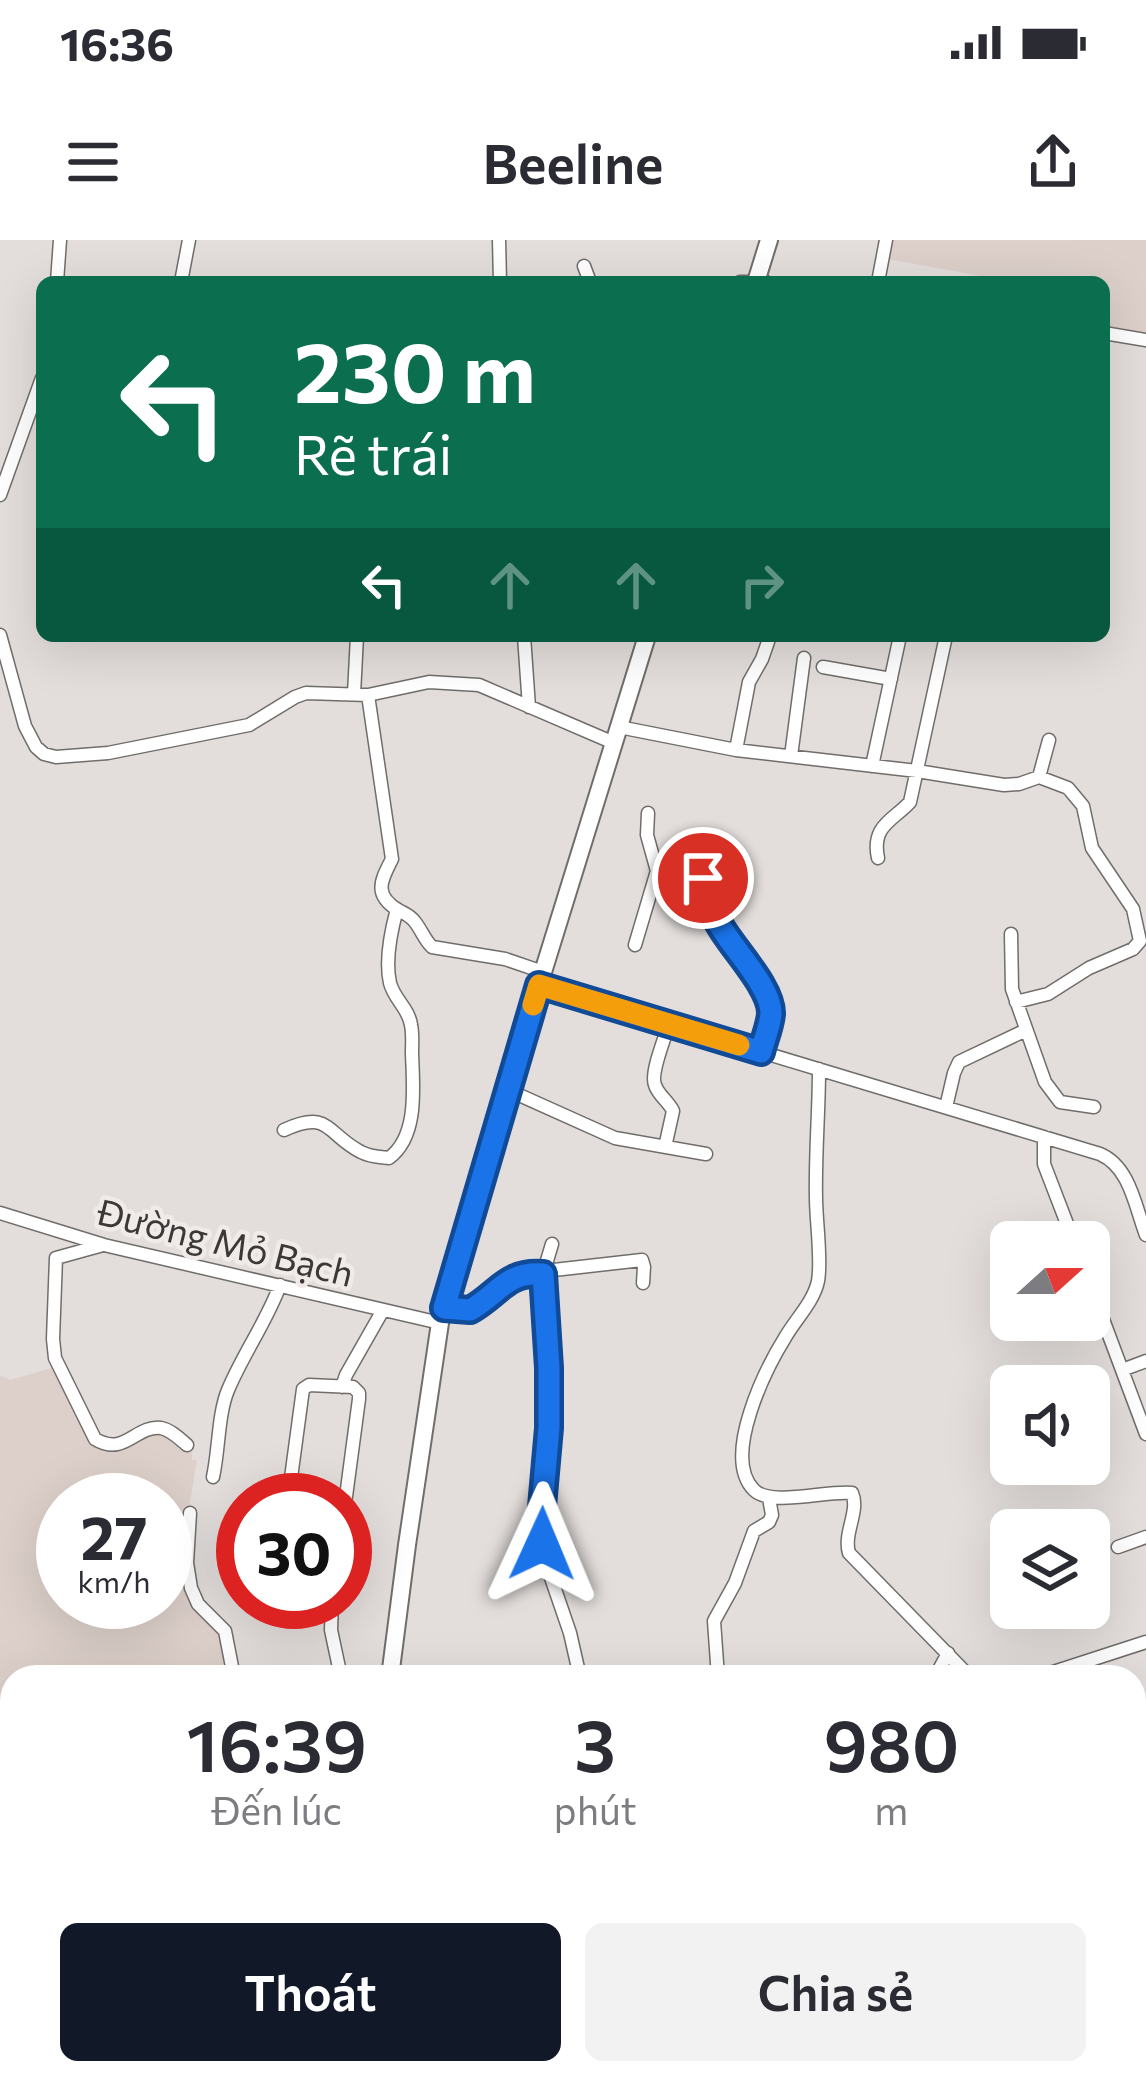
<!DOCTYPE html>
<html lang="vi">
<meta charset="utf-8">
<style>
body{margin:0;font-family:Commissioner,sans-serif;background:#f2f2f3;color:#2b2b33;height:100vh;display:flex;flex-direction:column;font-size:45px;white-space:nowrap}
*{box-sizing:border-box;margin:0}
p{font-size:39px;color:#7c7c81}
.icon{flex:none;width:66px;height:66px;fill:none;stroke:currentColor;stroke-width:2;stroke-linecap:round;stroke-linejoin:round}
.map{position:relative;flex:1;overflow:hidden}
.side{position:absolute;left:0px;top:1425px;width:1146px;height:420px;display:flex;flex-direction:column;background:#fff;border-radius:36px 36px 0 0;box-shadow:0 12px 48px #0002}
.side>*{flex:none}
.top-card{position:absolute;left:36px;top:36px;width:1074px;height:366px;border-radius:18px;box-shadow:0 12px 48px #0002;background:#0b6e4f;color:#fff;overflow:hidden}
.needle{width:78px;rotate:69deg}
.controls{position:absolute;left:990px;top:981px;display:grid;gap:24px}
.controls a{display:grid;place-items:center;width:120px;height:120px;border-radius:18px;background:#fff;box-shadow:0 12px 48px #0002;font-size:60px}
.speed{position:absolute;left:36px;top:1233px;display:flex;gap:24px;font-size:60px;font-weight:700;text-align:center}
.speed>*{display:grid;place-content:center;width:156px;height:156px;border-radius:50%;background:#fff;box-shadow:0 12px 48px #0002;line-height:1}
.speed small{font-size:30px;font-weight:400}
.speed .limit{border:18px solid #d22;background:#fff;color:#111}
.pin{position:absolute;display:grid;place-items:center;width:102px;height:102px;color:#fff;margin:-51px;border:6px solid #fff;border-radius:50%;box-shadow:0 3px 12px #0007}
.me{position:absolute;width:132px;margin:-66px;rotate:1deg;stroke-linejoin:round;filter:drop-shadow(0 0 9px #0008)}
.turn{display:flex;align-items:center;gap:42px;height:252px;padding:0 60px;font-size:54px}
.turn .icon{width:156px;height:156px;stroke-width:2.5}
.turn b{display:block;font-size:84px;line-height:102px}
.lanes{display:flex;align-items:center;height:114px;padding:0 60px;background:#0003;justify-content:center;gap:60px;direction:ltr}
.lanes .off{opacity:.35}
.eta{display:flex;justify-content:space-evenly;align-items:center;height:204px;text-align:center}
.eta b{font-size:72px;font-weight:600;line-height:84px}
.action{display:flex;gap:24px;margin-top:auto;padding:24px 60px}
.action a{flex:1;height:138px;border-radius:18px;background:#111827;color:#fff;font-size:48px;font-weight:600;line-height:138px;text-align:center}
.action a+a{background:#f2f2f3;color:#2b2b33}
.status{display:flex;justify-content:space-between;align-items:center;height:84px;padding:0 60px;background:#fff;direction:ltr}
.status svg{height:33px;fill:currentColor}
header{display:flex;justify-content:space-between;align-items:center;height:156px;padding:0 60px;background:#fff;font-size:54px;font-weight:600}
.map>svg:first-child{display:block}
.built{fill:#ddd0ca;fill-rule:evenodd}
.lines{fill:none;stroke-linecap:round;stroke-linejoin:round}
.minor-casing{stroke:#716d6b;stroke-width:15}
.major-casing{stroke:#716d6b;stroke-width:18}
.highway-casing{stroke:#716d6b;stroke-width:20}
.minor{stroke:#fff;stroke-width:12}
.major{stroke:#fff;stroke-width:15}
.highway{stroke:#fff;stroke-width:16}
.route-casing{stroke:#114b97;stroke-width:30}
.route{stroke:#1a73e8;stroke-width:21}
.slow{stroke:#f59e0b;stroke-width:21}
.labels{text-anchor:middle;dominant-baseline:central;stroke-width:9;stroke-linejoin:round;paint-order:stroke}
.street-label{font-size:36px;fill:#3b3938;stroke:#f0ebe9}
</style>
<div class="status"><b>16:36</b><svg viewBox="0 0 49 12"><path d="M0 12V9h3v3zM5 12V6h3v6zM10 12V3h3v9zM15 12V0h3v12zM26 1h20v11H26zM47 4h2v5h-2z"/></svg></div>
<header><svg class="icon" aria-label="menu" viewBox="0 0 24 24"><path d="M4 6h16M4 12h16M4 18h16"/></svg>Beeline<svg class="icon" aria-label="share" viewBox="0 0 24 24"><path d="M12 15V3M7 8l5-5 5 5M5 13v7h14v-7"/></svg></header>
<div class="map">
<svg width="1146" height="1845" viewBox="0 0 1146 1845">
<rect width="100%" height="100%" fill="#e3dedc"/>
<!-- built -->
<path class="built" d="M893 0H1146V97L1104 90V42H1014L882 18Z
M55 1127 107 1210 120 1209 152 1192 164 1194 192 1213V1220H197L180 1323 189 1356 221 1388 232 1437H12V1573L0 1563V1135L10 1140ZM63 1260H165V1362H63Z"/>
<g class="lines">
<defs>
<path id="minor" d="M499 0 500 42
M584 26 590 42
M57 42 60 0
M181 42 189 0
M740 42H766
M878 42 886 0
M1104 93 1146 100
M0 255 42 138
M0 395 25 486 36 507 44 514 56 517 108 513 249 485 295 457 306 453 368 455 429 442 479 445 614 503
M524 396 529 467
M823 427 891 439
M354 454 357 396
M368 455 392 619C382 639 372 654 398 670 405 674 410 675 415 682 422 691 424 699 432 707L505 719 543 732
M619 487 736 510 917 531 1004 545 1019 544 1039 537 1049 500
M736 510 749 442 762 419 770 396
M791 516 804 418
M872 526 900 396
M878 618C871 585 894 580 910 562L946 396
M657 631C673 626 698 625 708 642 716 655 713 674 721 687 736 711 763 738 770 766 774 780 765 799 761 812
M1011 694 1012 749 1045 842 1060 862 1094 867
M635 705 657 631 647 595 648 573
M539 745 1100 914C1130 927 1135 966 1146 995
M1016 762 1048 754 1089 728 1133 709 1140 701 1133 669 1092 608 1083 566 1068 548 1039 537
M819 829C819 872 815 915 816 958 816 981 822 1020 818 1041 814 1061 796 1079 786 1096 766 1128 721 1217 754 1250 771 1267 827 1250 852 1253 860 1271 843 1293 849 1313L970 1437
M508 850 615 898 706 914
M946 867 954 833 959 822 1026 790
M284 890C330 869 326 894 361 912 370 917 380 917 389 918 419 896 413 846 412 813 412 804 413 794 411 785 409 769 394 759 390 743 385 721 391 691 397 669
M1044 897V924L1074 1002
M665 907 673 871C669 862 658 855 655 845 650 833 665 798 669 784
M0 973 104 1005 440 1083
M552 1004 543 1034 549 1128V1188L540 1289 546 1323 570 1393 580 1437
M103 1005 56 1018 53 1099 55 1118 95 1199C125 1217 135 1185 161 1188 171 1190 180 1199 187 1205
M545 1031 642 1020 644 1027 643 1043
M1089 1042 1146 1194
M444 1068 470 1070C499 1054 506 1031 543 1034
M1122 1130 1146 1121
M342 1147 346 1135 383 1070
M213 1237C219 1210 218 1174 228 1150 243 1114 267 1081 280 1045
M288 1260 303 1149 309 1145 353 1147 359 1153V1159L345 1264
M190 1273 187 1323 191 1348 198 1364 225 1391 234 1437
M1118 1307 1146 1297
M332 1362 331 1390 341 1437
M358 1437 391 1433
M718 1437 714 1381 735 1343 754 1291 769 1282 772 1275 769 1258
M935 1437 948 1413
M1038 1437 1146 1402
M1134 1549 1143 1542 1141 1525 1146 1509
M0 1577 12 1587
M1134 1610 1146 1605
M0 1767 12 1761
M0 1801 12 1820
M15 1833 18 1845
M87 1833 90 1845
M161 1833 164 1845
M278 1833 284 1845
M1089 1833 1096 1845
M875 1845 876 1833"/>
<path id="major" d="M0 1686 12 1680"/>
<path id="highway" d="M756 42 769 0
M390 1437 407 1305 440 1083 539 745 647 396
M566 1833 572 1845"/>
</defs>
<!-- minor casing -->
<use href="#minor" class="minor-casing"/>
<!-- major casing -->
<use href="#major" class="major-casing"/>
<!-- highway casing -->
<use href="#highway" class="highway-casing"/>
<!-- minor -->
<use href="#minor" class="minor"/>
<!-- major -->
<use href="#major" class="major"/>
<!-- highway -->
<use href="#highway" class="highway"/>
</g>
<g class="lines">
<defs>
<path id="route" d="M542 1304 540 1289 549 1188V1128L543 1034C506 1031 499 1054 470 1070L444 1068 539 745 761 812C764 800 770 786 771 774 772 747 730 706 718 682 711 667 714 650 703 638"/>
</defs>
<!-- route casing -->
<use href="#route" class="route-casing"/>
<!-- route -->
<use href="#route" class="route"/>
<!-- slow -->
<path class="slow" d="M533 765 539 745 739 805"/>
</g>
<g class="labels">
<!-- street labels -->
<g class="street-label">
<text transform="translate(226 1001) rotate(14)">Đường Mỏ Bạch</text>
</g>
</g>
</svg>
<div class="controls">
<a><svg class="needle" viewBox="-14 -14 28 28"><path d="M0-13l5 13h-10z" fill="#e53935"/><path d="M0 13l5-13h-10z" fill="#7c7c81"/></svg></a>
<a><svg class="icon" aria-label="sound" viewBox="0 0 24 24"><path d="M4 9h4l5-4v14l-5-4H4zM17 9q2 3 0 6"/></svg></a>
<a><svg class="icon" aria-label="layers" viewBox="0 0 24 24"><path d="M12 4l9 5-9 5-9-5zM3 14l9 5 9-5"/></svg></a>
</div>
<div class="speed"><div>27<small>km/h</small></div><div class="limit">30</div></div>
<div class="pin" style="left:703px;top:638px;background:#d93025"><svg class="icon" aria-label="arrive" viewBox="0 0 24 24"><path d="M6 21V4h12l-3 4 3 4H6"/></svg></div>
<svg class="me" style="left:542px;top:1304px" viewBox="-20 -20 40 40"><path d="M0-17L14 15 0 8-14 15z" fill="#1a73e8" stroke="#fff" stroke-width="4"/></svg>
<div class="top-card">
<div class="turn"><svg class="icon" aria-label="left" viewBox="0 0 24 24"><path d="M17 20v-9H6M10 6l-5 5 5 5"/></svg><div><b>230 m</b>Rẽ trái</div></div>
<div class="lanes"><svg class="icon" aria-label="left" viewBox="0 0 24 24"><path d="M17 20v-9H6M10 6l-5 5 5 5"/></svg><svg class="icon off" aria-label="ahead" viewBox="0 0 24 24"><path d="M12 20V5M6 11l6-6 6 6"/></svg><svg class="icon off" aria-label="ahead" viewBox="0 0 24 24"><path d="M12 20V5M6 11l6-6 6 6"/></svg><svg class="icon off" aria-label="right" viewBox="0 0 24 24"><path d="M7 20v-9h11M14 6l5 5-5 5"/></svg></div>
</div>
<section class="side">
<div class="eta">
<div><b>16:39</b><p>Đến lúc</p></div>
<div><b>3</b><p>phút</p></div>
<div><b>980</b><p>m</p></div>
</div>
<div class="action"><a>Thoát</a><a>Chia sẻ</a></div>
</section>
</div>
